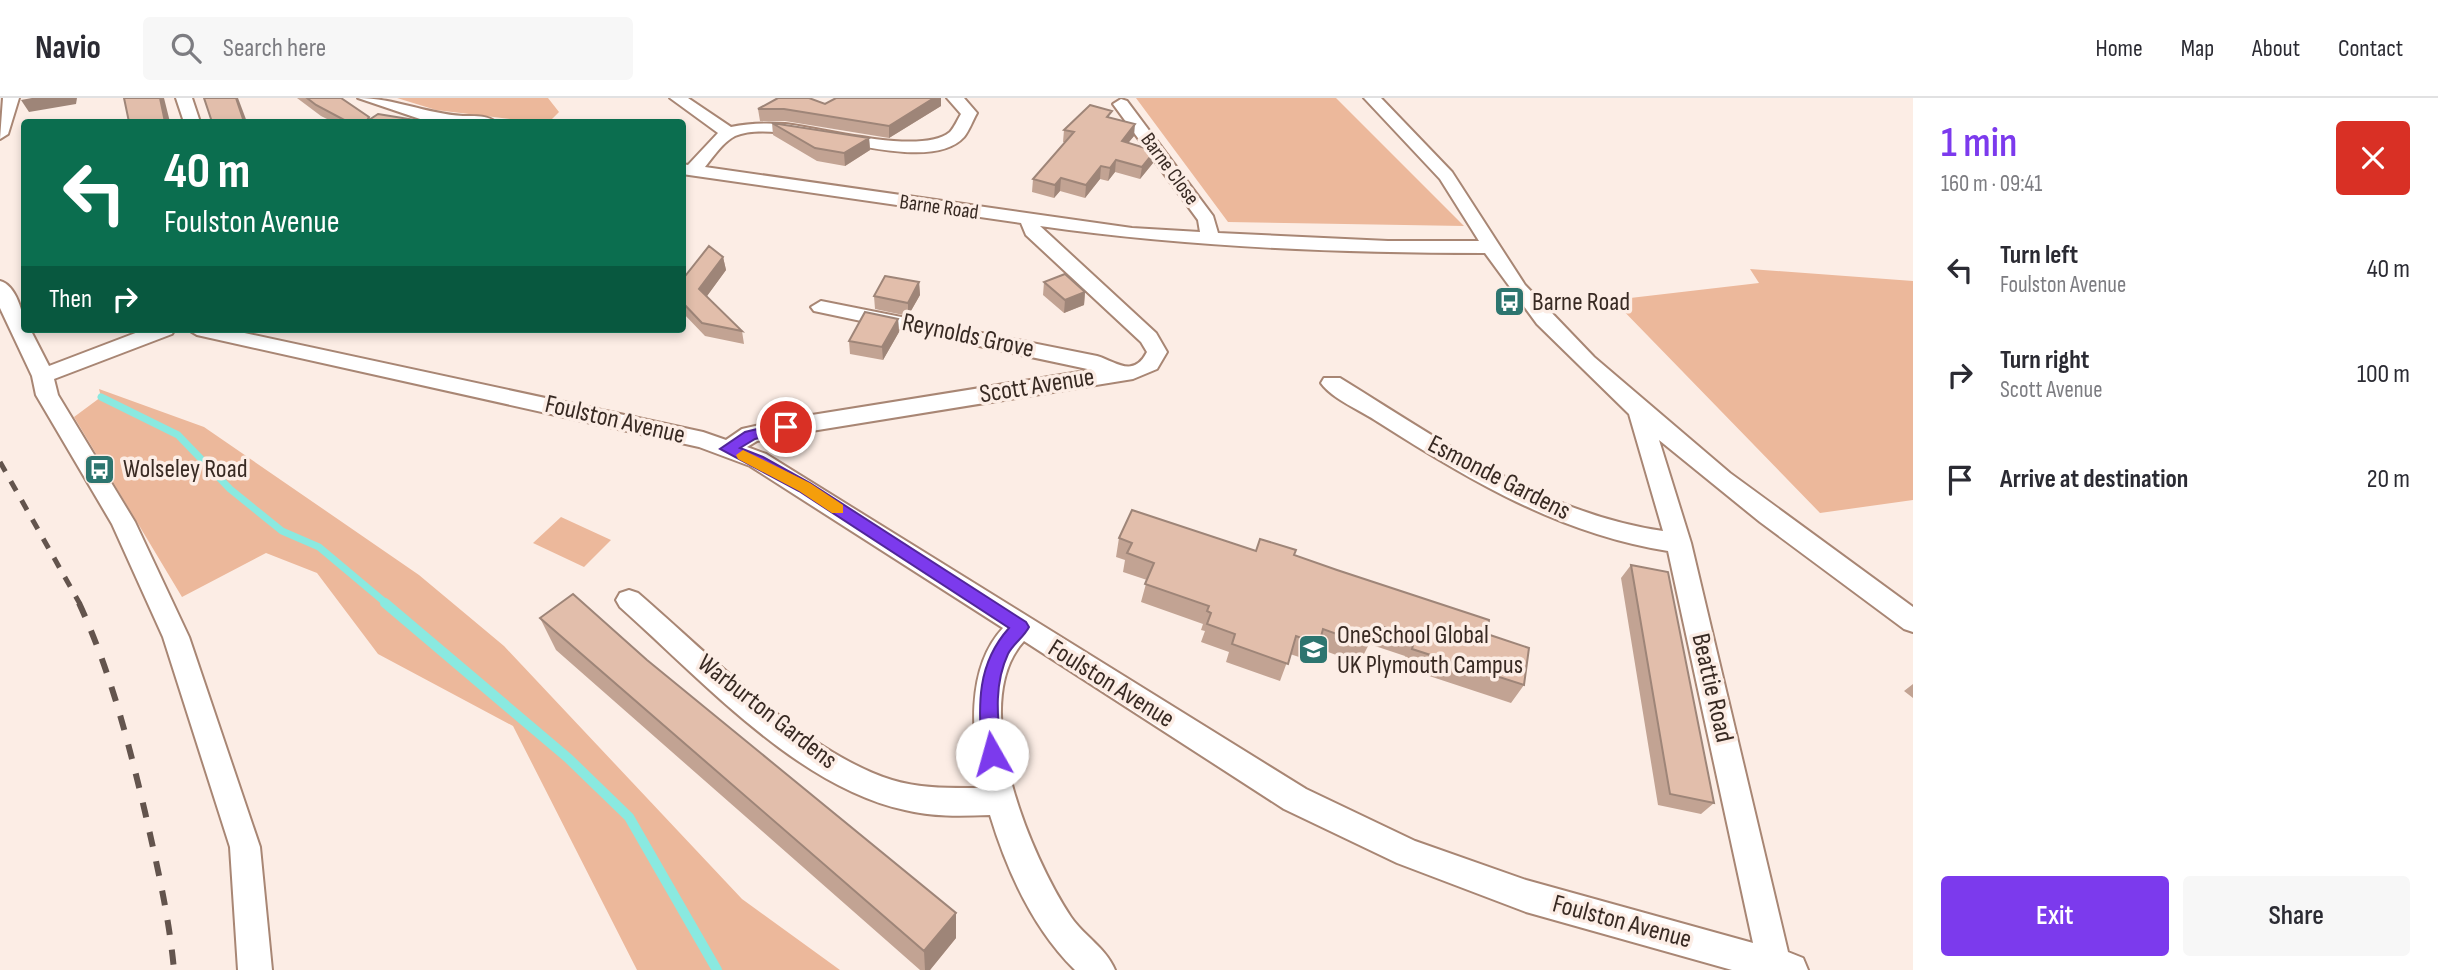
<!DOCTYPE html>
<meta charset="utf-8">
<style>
body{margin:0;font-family:"Sofia Sans Condensed",sans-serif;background:#f7f7f7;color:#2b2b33;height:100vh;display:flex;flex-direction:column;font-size:26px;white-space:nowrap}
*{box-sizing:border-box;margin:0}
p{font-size:23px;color:#7c7c81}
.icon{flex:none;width:38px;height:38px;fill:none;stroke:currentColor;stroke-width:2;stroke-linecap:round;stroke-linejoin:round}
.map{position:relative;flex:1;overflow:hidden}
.drawer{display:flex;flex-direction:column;background:#fff;width:525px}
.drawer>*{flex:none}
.hud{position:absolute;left:21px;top:21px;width:665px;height:214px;border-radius:7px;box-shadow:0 4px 10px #0003;background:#0b6e4f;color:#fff;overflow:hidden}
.pin{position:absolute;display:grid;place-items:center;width:60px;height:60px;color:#fff;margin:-30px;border:4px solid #fff;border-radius:50%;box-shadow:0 2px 7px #0007}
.me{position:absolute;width:77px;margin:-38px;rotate:353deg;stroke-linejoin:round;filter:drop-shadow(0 0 5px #0008)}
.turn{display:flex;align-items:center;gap:24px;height:147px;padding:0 28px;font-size:32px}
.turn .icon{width:91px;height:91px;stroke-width:2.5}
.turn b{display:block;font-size:49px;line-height:60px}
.then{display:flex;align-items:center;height:66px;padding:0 28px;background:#0003;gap:14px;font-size:26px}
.round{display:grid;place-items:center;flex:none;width:74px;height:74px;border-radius:7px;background:#f7f7f7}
.summary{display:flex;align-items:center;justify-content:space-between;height:119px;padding:0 28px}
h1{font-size:42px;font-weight:600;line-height:52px;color:#7c3aed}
.button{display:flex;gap:14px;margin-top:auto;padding:14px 28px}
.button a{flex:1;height:80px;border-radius:7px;background:#7c3aed;color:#fff;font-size:28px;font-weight:600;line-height:80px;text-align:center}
.button a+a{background:#f7f7f7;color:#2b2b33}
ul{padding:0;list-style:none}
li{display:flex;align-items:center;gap:21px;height:105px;padding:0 28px}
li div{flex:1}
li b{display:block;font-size:26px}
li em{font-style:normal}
header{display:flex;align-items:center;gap:42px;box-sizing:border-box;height:98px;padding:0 35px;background:#fff;border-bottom:2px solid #e1e1e2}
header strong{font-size:33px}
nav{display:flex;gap:38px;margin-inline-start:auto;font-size:24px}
.search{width:490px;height:63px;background:#f7f7f7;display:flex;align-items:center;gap:18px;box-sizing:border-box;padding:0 24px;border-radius:7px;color:#7c7c81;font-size:26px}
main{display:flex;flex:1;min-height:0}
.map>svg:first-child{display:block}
.green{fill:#ecb89b}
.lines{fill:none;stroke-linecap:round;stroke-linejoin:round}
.stream-far1{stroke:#8ae9e0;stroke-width:7}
.stream{stroke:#8ae9e0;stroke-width:10}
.street-casing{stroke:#a88674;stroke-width:4}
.street{fill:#fff;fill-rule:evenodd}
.rail-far1{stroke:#63544d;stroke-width:5;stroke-dasharray:11 11;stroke-linecap:butt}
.rail{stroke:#63544d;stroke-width:6;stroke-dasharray:15 15;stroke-linecap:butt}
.wall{fill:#c2a393}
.shaded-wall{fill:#9e8578}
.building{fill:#e2beab;stroke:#9e8578;stroke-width:2}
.route{fill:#7c3aed;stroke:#51269a;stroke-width:2}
.slow{fill:#f59e0b}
.labels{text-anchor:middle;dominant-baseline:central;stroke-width:7;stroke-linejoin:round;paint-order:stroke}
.far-street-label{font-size:21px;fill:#382a23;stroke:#fcede5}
.poi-label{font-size:26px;fill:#382a23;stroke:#fcede5;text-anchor:start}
.street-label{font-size:26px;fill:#382a23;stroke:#fcede5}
</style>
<header>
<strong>Navio</strong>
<div class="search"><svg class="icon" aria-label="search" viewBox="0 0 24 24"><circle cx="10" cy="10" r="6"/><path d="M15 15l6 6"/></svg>Search here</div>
<nav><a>Home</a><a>Map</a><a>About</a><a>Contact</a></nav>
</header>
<main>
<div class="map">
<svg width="1913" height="872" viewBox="0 0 1913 872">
<rect width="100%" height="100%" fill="#fcede5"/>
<!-- green -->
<path class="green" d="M397 0H548L559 14 549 24H534L436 12Z
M1136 0H1336L1464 128 1228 124Z
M1750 171 1913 183V402L1820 415 1613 202 1759 185Z
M99 291 204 329 419 477 504 548 742 801 840 872H637L513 628 378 556 317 475 266 455 182 499 74 319 101 299Z
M561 419 611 442 584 469 533 445Z"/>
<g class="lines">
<!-- stream-far1 -->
<path class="stream-far1" d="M101 299 178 337 230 391 282 433 319 449 387 506"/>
<!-- stream -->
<path class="stream" d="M385 505 568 660 629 719 717 872"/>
<defs>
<path id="street" d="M3 0H19L8 36 0 41Z
M176 0H192L200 24H184Z
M358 0C394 0 427 16 463 18 474 18 488 17 495 24H429Z
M670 0H688L731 29C750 25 766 25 785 26 822 30 921 58 950 34 954 30 958 21 961 16L947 0H964L977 15C973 22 969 33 964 39 924 83 785 16 735 38 723 44 713 59 705 69L1132 130 1200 134 1198 122 1113 6 1121 1 1127 3 1213 118 1218 135 1388 143H1479L1440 81 1364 0H1381L1452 74 1525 187 1594 259 1730 375 1913 509V534L1904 531 1760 424 1659 342 1691 445 1788 854 1803 860 1808 872H1732L1526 814 1397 765 1284 711 1024 543C966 606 1031 759 1071 819 1084 838 1106 850 1115 872H1075C1033 831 1007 773 990 717 961 718 933 719 905 712 797 689 700 580 620 509L616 502 620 495 629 492 638 495C708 555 803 654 892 682 921 691 952 690 982 690 972 639 965 571 1003 530L750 368 699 349 197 237 187 231H226L703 334 726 342 742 331 787 321 1092 272 814 213 811 209 821 203 1097 258C1115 263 1133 281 1147 254L1141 244 1026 137 1021 125 682 76V66L688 67 718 35ZM1040 128C1187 149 1336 155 1485 155L1537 226 1629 316 1663 433C1543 416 1441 342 1340 280H1324L1321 285C1332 301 1362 313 1378 324 1469 382 1560 436 1668 453L1753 845 1526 782 1415 743 1306 691 766 356 747 349 757 343 787 337 1133 281 1157 271 1167 254 1156 235Z
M0 183C16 187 24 216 24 231H30L49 268 146 231H175L172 236 54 281 58 297 135 424 189 539 260 749 272 872H238L230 749 163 539 112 426 36 297 32 278 0 210Z"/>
</defs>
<!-- street casing -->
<use href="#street" class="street-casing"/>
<!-- street -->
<use href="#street" class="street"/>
<!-- rail-far1 -->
<path class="rail-far1" d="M0 364 80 506"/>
<!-- rail -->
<path class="rail" d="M79 505C110 572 128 642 145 714 157 767 169 818 174 872"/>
</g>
<!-- wall -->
<path class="wall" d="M297 0H341L369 19 370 21 427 24H333L321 18Z
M836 0H941V8L889 40 785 23H760L758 11 825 6Z
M1112 21 1134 38 1128 45 1153 65 1140 81 1115 74 1108 83 1100 81 1085 100 1060 93 1054 100 1032 94 1033 81 1065 44H1063L1064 32Z
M772 25 869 40 870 52 845 68 817 63 773 37Z
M723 159 726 172 706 199 742 233 744 246 705 238 682 214V182Z
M919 184 920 197 908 218 875 211 874 198Z
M1044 184 1085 194 1084 207 1064 215 1043 197Z
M898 221 899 234 883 262 850 256 849 243Z
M1119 440 1294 457 1487 536 1524 587 1511 605 1402 569 1405 558 1369 546 1361 562 1352 558 1350 562 1317 550 1311 563 1290 556 1280 583 1226 564 1229 554 1201 544 1205 533 1201 532 1203 526 1141 504 1147 482 1123 474 1125 462 1116 459Z
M1631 467 1714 705 1701 716 1658 707 1621 480Z
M540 520 956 815V840L930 872H920L556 552Z
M1913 586V600L1904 593Z"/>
<!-- shaded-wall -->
<path class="shaded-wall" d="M32 0H77L76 6 29 14 21 2Z
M160 0H164L170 24H165Z
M236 0H238L247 24H244Z
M934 0H941V8L889 40V28Z
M1135 26 1134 38 1120 55 1122 43Z
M869 40 870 52 845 68 844 55Z
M1155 53 1153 65 1140 81 1142 69Z
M1116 62 1115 74 1108 83 1110 70Z
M1101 68 1100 81 1085 100 1086 87Z
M1061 80 1060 93 1054 100 1055 87Z
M723 159 726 172 702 205 699 191Z
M919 184 920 197 908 218V205Z
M1085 194 1084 207 1064 215 1065 202Z
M898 221 899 234 883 262 882 249Z
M956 815V840L930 872H925L924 853Z"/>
<!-- building -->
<path class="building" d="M124 0H160L165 24H129Z
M204 0H236L244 24H212Z
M307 0H341L369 19 366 24H348L316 7Z
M778 0H809L825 6 836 0H934L889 28 784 11H758Z
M1090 7 1112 13 1107 19 1135 26 1122 43 1155 53 1142 69 1116 62 1110 70 1101 68 1086 87 1061 80 1055 87 1033 81 1074 34 1064 32Z
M378 16 427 24H366Z
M772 25 869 40 844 55 815 50Z
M709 148 723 159 699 191 742 233 702 225 682 204V182Z
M1065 176 1085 194 1065 202 1044 184Z
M885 178 919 184 908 205 874 198Z
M865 214 898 221 882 249 849 243Z
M1132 412 1256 453 1260 441 1296 452 1294 457 1337 472 1489 522 1487 536 1529 550 1524 587 1412 551 1415 540 1375 526 1370 544 1360 540 1359 544 1323 531 1319 546 1296 538 1288 566 1232 546 1235 536 1207 526 1211 515 1207 513 1209 508 1145 486 1154 465 1127 455 1132 445 1119 440Z
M1631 467 1668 474 1714 705 1670 696Z
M573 496 647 562 956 815 924 853 540 520Z"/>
<!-- route -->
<path class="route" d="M786 324 794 329 792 333 755 341 740 350 763 359 810 385 1026 524 1029 529C1024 539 1013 546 1008 556 993 588 998 622 1001 656L998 661 992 664 985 661 982 656C979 609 975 568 1009 530L799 393 720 351 745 334Z"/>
<!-- slow -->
<path class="slow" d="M743 352 810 385 843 407V415H832L799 393 738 361 736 357Z"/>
<!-- icons -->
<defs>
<symbol id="bus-square" viewBox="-11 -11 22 22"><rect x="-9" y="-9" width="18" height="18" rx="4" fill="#2d756f" stroke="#fcede5"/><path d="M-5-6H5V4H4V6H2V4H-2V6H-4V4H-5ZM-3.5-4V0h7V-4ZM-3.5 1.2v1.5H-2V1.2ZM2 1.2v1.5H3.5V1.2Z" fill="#fff"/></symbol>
<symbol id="school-square" viewBox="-11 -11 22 22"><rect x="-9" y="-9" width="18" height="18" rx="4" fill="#2d756f" stroke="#fcede5"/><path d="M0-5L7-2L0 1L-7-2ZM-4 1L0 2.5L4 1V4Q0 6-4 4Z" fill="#fff"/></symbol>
</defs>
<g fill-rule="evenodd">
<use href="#bus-square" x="1492" y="186" width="35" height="35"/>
<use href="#bus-square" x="82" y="354" width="35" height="35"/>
<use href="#school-square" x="1296" y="534" width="35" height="35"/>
</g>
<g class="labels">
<!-- far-street labels -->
<g class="far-street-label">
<text transform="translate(1170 71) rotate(54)">Barne Close</text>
<text transform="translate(939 109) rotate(8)">Barne Road</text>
</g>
<!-- poi labels -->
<g class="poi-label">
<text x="1532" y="204">Barne Road</text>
<text x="123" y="371">Wolseley Road</text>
<text x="1337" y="537">OneSchool Global<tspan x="1337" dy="30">UK Plymouth Campus</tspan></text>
</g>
<!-- street labels -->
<g class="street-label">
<text transform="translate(968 238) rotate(12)">Reynolds Grove</text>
<text transform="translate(1037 288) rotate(-9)">Scott Avenue</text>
<text transform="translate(615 322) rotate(13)">Foulston Avenue</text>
<text transform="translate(1499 380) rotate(27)">Esmonde Gardens</text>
<text transform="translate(1111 586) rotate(32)">Foulston Avenue</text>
<text transform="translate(1712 590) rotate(77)">Beattie Road</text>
<text transform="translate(767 614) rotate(38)">Warburton Gardens</text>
<text transform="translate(1622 824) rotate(15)">Foulston Avenue</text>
</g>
</g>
</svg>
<div class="pin" style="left:786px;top:329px;background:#d93025"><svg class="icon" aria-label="arrive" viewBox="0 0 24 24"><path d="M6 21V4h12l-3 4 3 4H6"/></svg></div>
<svg class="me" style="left:992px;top:656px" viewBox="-20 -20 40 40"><circle r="19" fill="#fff"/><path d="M0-13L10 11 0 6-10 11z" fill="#7c3aed"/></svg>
<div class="hud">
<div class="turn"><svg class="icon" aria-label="left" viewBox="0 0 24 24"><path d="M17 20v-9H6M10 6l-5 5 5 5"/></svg><div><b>40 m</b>Foulston Avenue</div></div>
<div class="then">Then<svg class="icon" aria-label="right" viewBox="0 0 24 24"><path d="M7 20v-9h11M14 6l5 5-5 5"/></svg></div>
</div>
</div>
<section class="drawer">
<div class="summary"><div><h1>1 min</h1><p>160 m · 09:41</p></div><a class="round" style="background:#d93025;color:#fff"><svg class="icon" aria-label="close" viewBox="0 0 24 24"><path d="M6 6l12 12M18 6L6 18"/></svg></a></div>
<ul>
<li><svg class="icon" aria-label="left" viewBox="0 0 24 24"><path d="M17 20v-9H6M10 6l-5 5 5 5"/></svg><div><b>Turn left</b><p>Foulston Avenue</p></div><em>40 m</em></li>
<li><svg class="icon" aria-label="right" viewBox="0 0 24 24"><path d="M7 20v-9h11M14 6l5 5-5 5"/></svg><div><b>Turn right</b><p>Scott Avenue</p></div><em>100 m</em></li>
<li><svg class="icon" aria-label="arrive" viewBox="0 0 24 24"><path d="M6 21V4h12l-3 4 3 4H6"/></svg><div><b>Arrive at destination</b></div><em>20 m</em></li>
</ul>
<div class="button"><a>Exit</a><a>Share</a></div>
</section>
</main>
